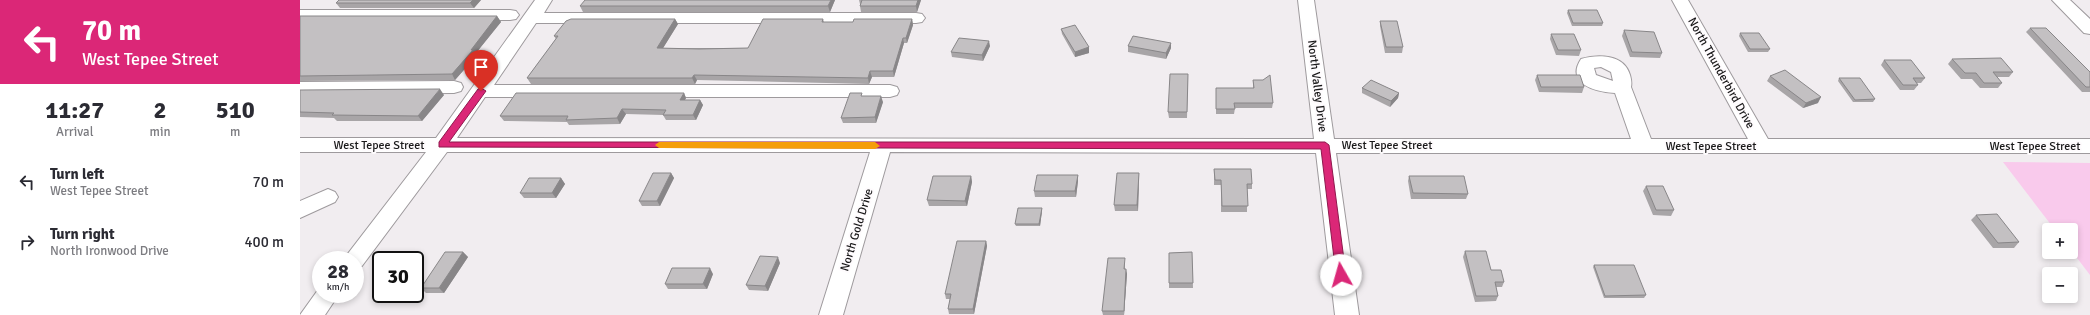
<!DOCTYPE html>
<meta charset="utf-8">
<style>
body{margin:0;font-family:Signika,sans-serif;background:#f7f7f7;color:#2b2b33;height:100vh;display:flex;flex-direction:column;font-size:15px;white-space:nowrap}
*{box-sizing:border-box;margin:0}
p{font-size:13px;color:#7c7c81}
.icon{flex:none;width:22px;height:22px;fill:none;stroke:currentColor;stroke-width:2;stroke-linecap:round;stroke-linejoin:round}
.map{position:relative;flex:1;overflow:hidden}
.drawer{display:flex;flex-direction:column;background:#fff;width:300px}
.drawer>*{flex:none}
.banner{background:#db2777;color:#fff;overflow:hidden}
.fabs{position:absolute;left:1742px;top:223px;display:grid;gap:8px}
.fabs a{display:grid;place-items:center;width:36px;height:36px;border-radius:4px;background:#fff;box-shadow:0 2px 6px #0003;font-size:20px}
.speed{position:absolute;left:12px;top:251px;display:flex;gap:8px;font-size:20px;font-weight:700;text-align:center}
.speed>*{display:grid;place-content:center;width:52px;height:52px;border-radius:50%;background:#fff;box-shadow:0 2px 6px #0003;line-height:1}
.speed small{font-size:10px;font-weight:400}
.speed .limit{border:2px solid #111;border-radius:6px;background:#fff;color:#111}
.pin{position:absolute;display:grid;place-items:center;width:34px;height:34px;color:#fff;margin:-41px -17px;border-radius:50% 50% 50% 0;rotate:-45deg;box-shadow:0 0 4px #0007}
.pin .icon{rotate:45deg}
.me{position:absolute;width:44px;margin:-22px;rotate:353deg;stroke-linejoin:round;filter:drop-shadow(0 0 3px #0008)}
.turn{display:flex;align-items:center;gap:14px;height:84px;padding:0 16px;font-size:18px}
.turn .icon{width:52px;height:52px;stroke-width:2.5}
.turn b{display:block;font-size:28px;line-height:34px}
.eta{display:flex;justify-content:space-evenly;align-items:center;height:68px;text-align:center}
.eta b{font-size:24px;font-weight:700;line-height:28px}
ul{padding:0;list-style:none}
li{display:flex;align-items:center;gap:12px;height:60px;padding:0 16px}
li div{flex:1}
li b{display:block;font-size:15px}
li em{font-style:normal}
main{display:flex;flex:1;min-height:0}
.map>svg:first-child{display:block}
.green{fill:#f9caec}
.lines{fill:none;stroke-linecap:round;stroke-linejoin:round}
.minor-casing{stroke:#9e9a9d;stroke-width:2}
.minor{fill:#fff;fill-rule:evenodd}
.wall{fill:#a8a5a7}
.shaded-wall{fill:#888688}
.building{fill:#c3c0c2;stroke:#888688}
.route{fill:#db2777;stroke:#8e194d}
.slow{fill:#f59e0b}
.labels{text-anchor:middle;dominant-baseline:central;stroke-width:4;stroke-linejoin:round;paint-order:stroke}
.street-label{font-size:12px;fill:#191819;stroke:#fefbfd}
</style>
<main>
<section class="drawer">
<div class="banner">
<div class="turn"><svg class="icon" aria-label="left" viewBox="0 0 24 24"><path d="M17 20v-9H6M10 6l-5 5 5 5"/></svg><div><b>70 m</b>West Tepee Street</div></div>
</div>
<div class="eta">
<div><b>11:27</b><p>Arrival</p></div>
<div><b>2</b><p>min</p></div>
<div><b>510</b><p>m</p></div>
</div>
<ul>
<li><svg class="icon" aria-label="left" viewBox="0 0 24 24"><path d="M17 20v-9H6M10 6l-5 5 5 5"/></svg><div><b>Turn left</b><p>West Tepee Street</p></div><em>70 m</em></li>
<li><svg class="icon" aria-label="right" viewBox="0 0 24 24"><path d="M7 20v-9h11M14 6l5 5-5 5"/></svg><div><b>Turn right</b><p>North Ironwood Drive</p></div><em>400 m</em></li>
</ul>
</section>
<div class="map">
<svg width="1790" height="315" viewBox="0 0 1790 315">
<rect width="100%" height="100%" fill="#f1edf0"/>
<!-- green -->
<path class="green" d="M1703 162 1790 163V275L1771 250V230H1755Z"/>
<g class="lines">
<defs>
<path id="minor" d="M235 0H252L244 13H616L622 14 625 18 622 22 616 23H236L194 85H590L597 87 599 91 597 95 590 97H185L157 138 1014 139 998 0H1014L1034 139H1331L1315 93C1296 92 1265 84 1281 59 1298 54 1324 54 1330 75 1331 79 1332 82 1331 87L1351 139H1448L1372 0H1388L1468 139H1790V153H1036L1059 315H1035L1016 153 590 152 543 315H519L570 152H147L62 266 55 268V260H43L126 152H0V138H136ZM1301 67 1311 72 1313 81 1296 75 1294 68Z
M1752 0H1770L1790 19V34L1784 33Z
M0 10H210L216 11 219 15 216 19 210 20H0Z
M154 81 161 83 163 87 161 91 154 93 0 94V82Z
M28 189 35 192 38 197 35 202 0 218V201Z
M20 287 21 294H39L25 315H0Z"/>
</defs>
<!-- minor casing -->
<use href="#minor" class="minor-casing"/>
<!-- minor -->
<use href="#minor" class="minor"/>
</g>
<!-- wall -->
<path class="wall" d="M39 0H181L174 8H40L36 3Z
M535 0 530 12H283L280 6Z
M559 0H621L617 12H561L560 6V4Z
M1268 10 1303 23 1302 26H1272L1267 13Z
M0 16H197L201 22 176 53 177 55 155 80 0 81Z
M375 19 378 24 363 48H448L523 19 524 22H553L612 19 613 25 607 43H604L594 77H572L569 84 397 80 395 84H231L227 78 256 39 254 36Z
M1080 21 1103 47 1102 53H1085L1080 26Z
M1730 28 1790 72V92H1782L1726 32Z
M761 29 789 47V53L775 57 762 34Z
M1324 30 1362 53 1360 58 1330 57 1322 36Z
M1440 33 1470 49 1468 52H1448L1439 36Z
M1251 34 1281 50 1279 56 1256 55 1250 39Z
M871 43V48L866 59 828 52V46Z
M690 46 683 61 652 57 651 52Z
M1652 59 1713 72 1709 77H1697L1702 83 1698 88H1680L1672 79H1661L1648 64Z
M1584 60 1625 78 1621 83H1617L1618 85 1614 90H1600L1581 65Z
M888 74 887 118H869L868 112Z
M1237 75 1284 87 1282 93 1239 92 1235 80Z
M1470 76 1518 103 1503 108 1467 81Z
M1539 78 1575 99 1573 102H1553L1538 81Z
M953 80 973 103 972 108H935L934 114H916V88H953Z
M1062 88 1099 93 1098 98 1090 107 1062 93Z
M0 90 144 95 122 121H37L34 118 0 117Z
M384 93 386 98 385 100H400L403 105 396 120H366L363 115 326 114 320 124 269 125 267 122 204 121 200 116Z
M563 96 583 102 576 123H543L541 118Z
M914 169 952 184V189H947V212H921V185H914Z
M371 173 374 178 360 206H342L339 201Z
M839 173V179L838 211H815L814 205Z
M778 175V181L776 197H735L734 191Z
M671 176 672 182 667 206H629L627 200Z
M1109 176 1168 194 1166 199H1111L1108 181Z
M261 178 265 184 256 198H224L220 193Z
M1346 186 1374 210 1371 216 1353 215 1343 191Z
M742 208V211L740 226H716L715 224Z
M1676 215 1719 242 1714 248H1693L1671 220Z
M686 241 687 246 674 314H649L648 309 650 299H646L645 294Z
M1165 251 1191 270 1204 282 1202 287H1196L1198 296 1196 301 1175 302 1163 257Z
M163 252 168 257 144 293H126L121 288Z
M892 252 893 288H869V253Z
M480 263 468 291 449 290 446 285Z
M825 263V269L827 274 824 315H803L802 311Z
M1294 265 1346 295 1344 298H1304L1293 267Z
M413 274 407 289H368L365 284Z"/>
<!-- shaded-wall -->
<path class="shaded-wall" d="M173 0H181L174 8 170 3Z
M531 0H535L530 12 528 6Z
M618 0H621L617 12 616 6Z
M197 16 201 22 176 53 177 55 155 80 152 74Z
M375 19 378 24 360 53 357 48Z
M612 19 613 25 607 43 606 38Z
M603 38 604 43 594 77 593 71Z
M689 41 690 46 683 61 682 55Z
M871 43V48L866 59V53Z
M789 47V53L775 57V52Z
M570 71 572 77 569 84 568 78Z
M394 75 397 80 395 84 392 78Z
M140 89 144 95 122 121 118 116Z
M384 93 386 98 382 105 380 100Z
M1099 93 1098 98 1090 107 1091 101Z
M581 96 583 102 576 123 575 117Z
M1521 97 1518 103 1503 108 1506 103Z
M400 100 403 105 396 120 393 115Z
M322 109 326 114 320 124 317 118Z
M371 173 374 178 360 206 357 201Z
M839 173V179L838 211 837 205Z
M778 175V181L776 197 775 191Z
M671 176 672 182 667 206 665 201Z
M261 178 265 184 256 198 252 193Z
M742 208V211L740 226 739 224Z
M686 241 687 246 674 314 673 309Z
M163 252 168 257 144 293 139 288Z
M478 257 480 263 468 291 465 286Z
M410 268 413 274 407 289 403 284Z
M826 269 827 274 824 315V311Z"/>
<!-- building -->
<path class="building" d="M39 0H173L170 3H36Z
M285 0H531L528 6H280Z
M562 0H618L616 6H560Z
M1268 10H1297L1303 23H1273Z
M0 16H197L171 50H173L152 74 0 76Z
M271 19H375L357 48 399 49 448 48 463 19H523L522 22H553L554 19H612L606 38H603L593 71H570L568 78 394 75 392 78H227L258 36H254L266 21Z
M1080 21H1097L1103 47H1086Z
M775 25 789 47 775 52 761 29Z
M1730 28H1746L1790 72V87H1786Z
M1324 30 1354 32 1362 53 1332 52Z
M1440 33H1459L1470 49H1450Z
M1251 34H1274L1281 50H1258Z
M833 36 871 43 866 53 828 46Z
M659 38 689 41 682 55 651 52Z
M1701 58 1713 72H1693L1702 83H1684L1676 73H1665L1652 59Z
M1584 60H1611L1625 78H1613L1618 85H1603Z
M1485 70 1521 97 1506 103 1470 76Z
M870 74H888L887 112H868Z
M970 75 973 103H934L935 109H916V88H954L953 80H963Z
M1237 75H1280L1284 87H1241Z
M1539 78H1560L1575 99 1555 100Z
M1071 80 1099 93 1091 101 1062 88Z
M140 89 118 116 32 115 34 113 0 112V90Z
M216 93H384L380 100H400L393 115H363L366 110 322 109 317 118 266 120 268 116H200Z
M550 93H562L561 96H581L575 117 541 118Z
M914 169H951L952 184H947L948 206H922L921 180H915Z
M353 173H371L357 201H339Z
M817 173H839L837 205H814Z
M737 175H778L775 191H734Z
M633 176H671L665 201 627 200Z
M1109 176H1164L1168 194 1113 193Z
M229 178H261L252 193H220Z
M1346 186H1363L1374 210H1356Z
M718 208H742L739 224H715Z
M1697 214 1719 242 1698 243 1676 215Z
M657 241H686L673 309H648L651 294H645Z
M1165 251H1186L1191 270H1201L1204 282H1195L1198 296H1176Z
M145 252H163L139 288H121Z
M892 252 893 283H869V253Z
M460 256 478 257 465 286 446 285Z
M808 258H825L824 269H826L824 311H802Z
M1294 265H1334L1346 295 1305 296Z
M372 268H410L403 284H365Z"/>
<!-- route -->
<path class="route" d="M181 88 186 91 149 142H1025L1029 145 1046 275 1041 279 1036 275 1021 149 139 147V142L178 89Z"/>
<!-- slow -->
<path class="slow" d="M359 142H575L580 146 575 149 359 148 355 145Z"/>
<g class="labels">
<!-- street labels -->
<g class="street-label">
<text transform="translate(1421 73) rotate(61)">North Thunderbird Drive</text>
<text transform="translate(1017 86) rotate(83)">North Valley Drive</text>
<text x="79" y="145">West Tepee Street</text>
<text x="1087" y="145">West Tepee Street</text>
<text x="1411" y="146">West Tepee Street</text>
<text x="1735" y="146">West Tepee Street</text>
<text transform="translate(557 230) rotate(-73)">North Gold Drive</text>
</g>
</g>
</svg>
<div class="fabs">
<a>+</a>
<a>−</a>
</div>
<div class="speed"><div>28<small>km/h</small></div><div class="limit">30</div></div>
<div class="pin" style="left:181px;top:91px;background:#d93025"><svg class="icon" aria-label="arrive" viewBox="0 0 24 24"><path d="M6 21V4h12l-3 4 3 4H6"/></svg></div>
<svg class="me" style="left:1041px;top:275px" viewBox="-20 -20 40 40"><circle r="19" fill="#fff"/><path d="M0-13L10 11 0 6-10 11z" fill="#db2777"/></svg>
</div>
</main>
